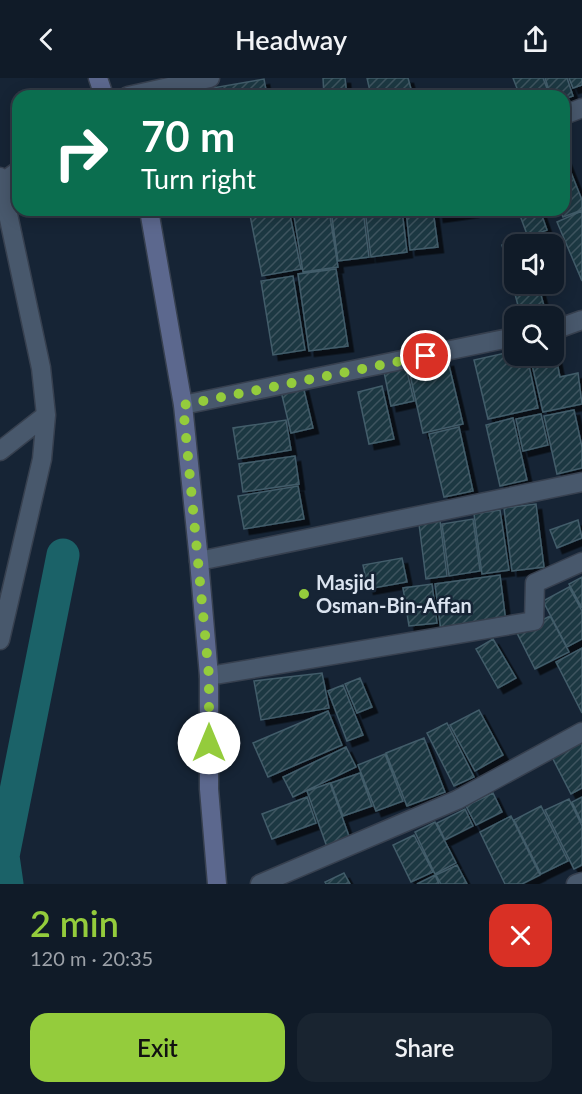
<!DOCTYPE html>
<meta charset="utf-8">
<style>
body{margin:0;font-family:Lato,sans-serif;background:#192430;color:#f1f3f6;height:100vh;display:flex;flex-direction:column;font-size:22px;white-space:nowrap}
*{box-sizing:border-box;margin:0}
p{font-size:20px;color:#9ca1a8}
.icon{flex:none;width:33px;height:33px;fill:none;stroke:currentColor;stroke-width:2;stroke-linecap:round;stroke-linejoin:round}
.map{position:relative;height:806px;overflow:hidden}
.details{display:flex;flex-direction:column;background:#101b28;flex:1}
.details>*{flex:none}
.banner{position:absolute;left:12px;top:12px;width:558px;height:126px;border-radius:18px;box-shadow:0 3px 15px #0003,0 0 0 2px #303945;background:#0b6e4f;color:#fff;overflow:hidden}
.tools{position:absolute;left:504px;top:156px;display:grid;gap:12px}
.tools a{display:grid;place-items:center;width:60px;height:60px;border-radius:12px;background:#101b28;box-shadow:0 3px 15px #0003,0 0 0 2px #303945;font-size:30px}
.pin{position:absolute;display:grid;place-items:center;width:51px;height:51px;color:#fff;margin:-26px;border:3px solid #fff;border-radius:50%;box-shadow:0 2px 6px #0007}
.me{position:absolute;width:66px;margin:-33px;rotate:0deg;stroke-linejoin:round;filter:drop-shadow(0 0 4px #0008)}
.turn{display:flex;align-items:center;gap:21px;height:126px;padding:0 30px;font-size:27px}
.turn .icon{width:78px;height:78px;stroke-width:2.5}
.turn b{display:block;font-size:42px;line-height:51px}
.round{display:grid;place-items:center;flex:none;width:63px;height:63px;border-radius:18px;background:#192430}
.head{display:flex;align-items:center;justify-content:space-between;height:102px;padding:0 30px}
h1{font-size:36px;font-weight:600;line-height:45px;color:#94cc3c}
.button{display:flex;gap:12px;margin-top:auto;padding:12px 30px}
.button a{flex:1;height:69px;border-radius:18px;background:#94cc3c;color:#111;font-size:24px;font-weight:600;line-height:69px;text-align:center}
.button a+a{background:#192430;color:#f1f3f6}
header{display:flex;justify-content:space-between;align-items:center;height:78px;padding:0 30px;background:#101b28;font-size:27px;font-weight:600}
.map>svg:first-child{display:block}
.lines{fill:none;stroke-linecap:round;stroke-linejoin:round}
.canal{stroke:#1b6268;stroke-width:33}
.building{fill:url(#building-hatch);stroke:#425d6a;stroke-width:1.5;filter:url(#shadow)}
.street-casing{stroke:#37404f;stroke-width:21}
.secondary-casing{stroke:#37404f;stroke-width:21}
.street{stroke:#48586c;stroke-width:18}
.secondary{stroke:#5c688e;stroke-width:18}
.route{stroke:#94cc3c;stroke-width:10;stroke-dasharray:0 18}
.poi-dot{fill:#94cc3c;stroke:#162435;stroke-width:2}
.labels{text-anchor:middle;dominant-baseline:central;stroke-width:5;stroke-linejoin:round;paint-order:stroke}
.poi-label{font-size:20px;font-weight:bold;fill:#dae3ef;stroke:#162435;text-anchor:start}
</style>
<header><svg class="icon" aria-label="back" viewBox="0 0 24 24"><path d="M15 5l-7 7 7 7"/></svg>Headway<svg class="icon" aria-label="share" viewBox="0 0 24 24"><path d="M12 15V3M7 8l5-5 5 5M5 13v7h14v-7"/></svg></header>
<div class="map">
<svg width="582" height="806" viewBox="0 0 582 806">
<defs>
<pattern id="building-hatch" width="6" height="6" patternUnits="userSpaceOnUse" patternTransform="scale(1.5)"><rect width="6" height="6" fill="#1e3743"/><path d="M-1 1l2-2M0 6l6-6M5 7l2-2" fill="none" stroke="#3e545e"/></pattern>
<filter id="shadow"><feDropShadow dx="5.5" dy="5.5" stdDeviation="0" flood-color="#0009"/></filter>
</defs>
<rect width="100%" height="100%" fill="#162435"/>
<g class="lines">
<!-- canal -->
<path class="canal" d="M7 806 3 778 63 477"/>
</g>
<!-- building -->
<path class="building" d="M323 0H345L347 18H324Z
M367 0H408L411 11 371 18Z
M513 0H543L550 18H520Z
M545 0H567L573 18 564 21V18H551Z
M569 0H582V7L573 10Z
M264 1 267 18H179L178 16Z
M564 77 582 122V132L563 139 560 132H564Z
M249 132H289L301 191 262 198Z
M293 132H329L338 189 303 194Z
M331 132H363L369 179 338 183Z
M365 132H402L407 174 371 179Z
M406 132H433L438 169 410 172Z
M437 132H472L473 134 438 139Z
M518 132H540L547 152 528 159Z
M582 133V203L557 144Z
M526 161 528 166H514V206H538L544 228 520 235 502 167Z
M336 191 348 268 309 273 298 196Z
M293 198 305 272 273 277 261 203Z
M554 270 560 299 578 295 582 326 543 334 530 278H554Z
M514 273V278H527L538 330 488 341 474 282Z
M448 283 463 346 423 355 409 292Z
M406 289 414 323 391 328 384 294Z
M303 308 313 350 291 355 281 313Z
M382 308 394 361 369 366 358 314Z
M574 332 582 369V390L557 396 544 338Z
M541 336 548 367 523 373 516 341Z
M513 340 527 402 500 408 486 347Z
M286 342 291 372 238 381 233 350Z
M459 349 473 413 444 419 429 356Z
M295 378 299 406 243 414 239 386Z
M298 408 304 441 244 451 238 418Z
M536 426 544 489 512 493 504 430Z
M500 432 509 492 482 496 474 436Z
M473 441 480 493 449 498 442 446Z
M578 442 582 460 557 470 550 452Z
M440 443 447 498 426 501 419 446Z
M402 480 407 504 368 511 363 487Z
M500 497 506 544 441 553 435 506Z
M582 499V530L569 506Z
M432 506 437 545 409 548 403 510Z
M569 509 582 533V561L567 569 543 523Z
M550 538 569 574 535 591 517 555Z
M493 561 516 600 498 610 476 571Z
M582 570V635L556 584Z
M322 595 329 630 261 642 254 603Z
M360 600 372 629 357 635 345 606Z
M343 607 363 657 347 663 328 613Z
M479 632 503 677 475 693 450 647Z
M328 633 342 667 268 699 253 665Z
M447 645 474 699 454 708 427 655Z
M424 660 445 714 407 728 386 675Z
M582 664V710L571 716 552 679Z
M346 669 356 689 293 719 283 699Z
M385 676 403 723 376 733 358 687Z
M360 695 372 728 343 738 331 705Z
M330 705 350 761 327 769 307 713Z
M493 715 502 734 476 747 466 728Z
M307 719 316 745 272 761 262 736Z
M582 719V745L572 724Z
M569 721 582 748V787L574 791 545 732Z
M541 728 568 783 541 796 514 742Z
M465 731 473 748 445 762 437 745Z
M511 738 540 797 522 806H505L480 754Z
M435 744 456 785 435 796 415 754Z
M414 757 433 794 411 804 393 767Z
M457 787 467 806H441L436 797Z
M344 795 350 806H326L325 804Z
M435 797 439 806H417Z"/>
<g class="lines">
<defs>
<path id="street" d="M128 18 210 0
M564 37 582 30
M0 99 41 290 46 337 42 381 0 562
M0 106 18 93
M554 252 582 242
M183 327 514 259
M0 373 46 337
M199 483 582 404
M209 598 534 543 535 505 582 484
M260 806 457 722 582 654
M576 806 582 804"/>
<path id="secondary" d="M98 0 104 18
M149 132 183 327 199 483 209 598V711L217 806"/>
</defs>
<!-- street casing -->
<use href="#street" class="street-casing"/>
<!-- secondary casing -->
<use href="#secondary" class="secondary-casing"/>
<!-- street -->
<use href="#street" class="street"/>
<!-- secondary -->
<use href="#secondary" class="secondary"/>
</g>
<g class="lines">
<!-- route -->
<path class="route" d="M209 665V598L183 327 426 278"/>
</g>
<!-- markers -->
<circle class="poi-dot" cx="304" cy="516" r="6"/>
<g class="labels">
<!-- poi labels -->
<g class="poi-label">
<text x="316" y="504">Masjid<tspan x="316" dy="23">Osman-Bin-Affan</tspan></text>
</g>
</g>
</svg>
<div class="tools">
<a><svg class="icon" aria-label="sound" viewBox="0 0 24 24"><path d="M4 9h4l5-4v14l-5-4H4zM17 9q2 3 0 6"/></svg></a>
<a><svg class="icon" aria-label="search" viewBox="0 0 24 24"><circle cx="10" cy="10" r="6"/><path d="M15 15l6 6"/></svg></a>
</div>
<div class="pin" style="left:426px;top:278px;background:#d93025"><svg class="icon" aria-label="arrive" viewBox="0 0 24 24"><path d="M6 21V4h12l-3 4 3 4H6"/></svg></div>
<svg class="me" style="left:209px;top:665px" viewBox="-20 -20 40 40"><circle r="19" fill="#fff"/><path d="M0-13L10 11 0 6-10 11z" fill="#94cc3c"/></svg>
<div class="banner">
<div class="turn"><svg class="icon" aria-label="right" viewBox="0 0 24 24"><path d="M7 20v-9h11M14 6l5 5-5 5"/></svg><div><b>70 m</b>Turn right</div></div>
</div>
</div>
<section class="details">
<div class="head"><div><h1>2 min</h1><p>120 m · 20:35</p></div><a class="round" style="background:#d93025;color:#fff"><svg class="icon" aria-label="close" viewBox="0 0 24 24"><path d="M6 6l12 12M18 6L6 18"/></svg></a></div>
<div class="button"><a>Exit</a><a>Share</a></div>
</section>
